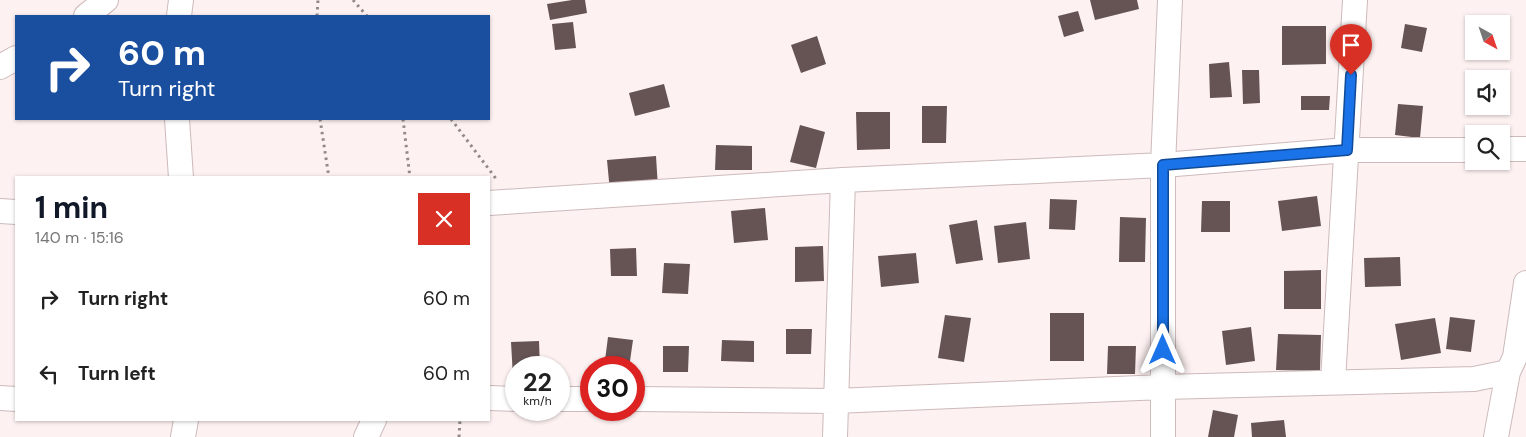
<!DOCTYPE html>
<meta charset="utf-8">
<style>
body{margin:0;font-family:"DM Sans",sans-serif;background:#f6f6f6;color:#222;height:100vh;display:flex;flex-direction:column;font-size:19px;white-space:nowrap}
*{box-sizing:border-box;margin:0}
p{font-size:16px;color:#767676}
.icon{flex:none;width:28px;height:28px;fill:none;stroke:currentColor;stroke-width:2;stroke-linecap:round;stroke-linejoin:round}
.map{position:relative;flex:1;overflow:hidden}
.drawer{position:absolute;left:15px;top:176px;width:475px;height:245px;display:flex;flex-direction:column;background:#fff;border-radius:0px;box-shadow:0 1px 4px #0004}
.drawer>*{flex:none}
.banner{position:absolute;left:15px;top:15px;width:475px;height:105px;border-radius:0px;box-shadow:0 1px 4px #0004;background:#1a4fa0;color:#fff;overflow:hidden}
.needle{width:32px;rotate:140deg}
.controls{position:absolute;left:1465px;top:15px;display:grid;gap:10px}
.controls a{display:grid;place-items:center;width:45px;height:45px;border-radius:0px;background:#fff;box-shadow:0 1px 4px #0004;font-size:25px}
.speed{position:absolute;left:505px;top:356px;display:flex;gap:10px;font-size:25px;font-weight:700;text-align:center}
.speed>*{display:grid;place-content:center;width:65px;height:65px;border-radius:50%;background:#fff;box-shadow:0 1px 4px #0004;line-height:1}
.speed small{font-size:12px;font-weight:400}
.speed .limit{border:8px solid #d22;background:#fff;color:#111}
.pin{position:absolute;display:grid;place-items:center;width:42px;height:42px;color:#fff;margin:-51px -21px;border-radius:50% 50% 50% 0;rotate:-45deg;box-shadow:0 0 5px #0007}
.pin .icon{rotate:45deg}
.me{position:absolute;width:55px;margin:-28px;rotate:0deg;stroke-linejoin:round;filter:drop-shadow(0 0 4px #0008)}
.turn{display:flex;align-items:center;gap:18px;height:105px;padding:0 20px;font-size:22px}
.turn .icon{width:65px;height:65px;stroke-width:2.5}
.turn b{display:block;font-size:35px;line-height:42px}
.round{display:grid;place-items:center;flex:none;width:52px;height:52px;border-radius:0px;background:#f6f6f6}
.summary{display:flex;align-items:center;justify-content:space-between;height:85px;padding:0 20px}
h1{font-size:30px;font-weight:700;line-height:38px;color:#111827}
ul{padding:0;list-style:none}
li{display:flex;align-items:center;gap:15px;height:75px;padding:0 20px}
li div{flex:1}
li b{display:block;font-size:19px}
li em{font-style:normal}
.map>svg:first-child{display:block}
.building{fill:#665455}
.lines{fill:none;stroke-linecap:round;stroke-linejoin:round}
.minor-casing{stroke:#cebabb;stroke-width:26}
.path{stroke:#938989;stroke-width:3;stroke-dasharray:2.5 4;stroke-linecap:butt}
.minor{stroke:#fff;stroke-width:24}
.route-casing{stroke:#114b97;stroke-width:12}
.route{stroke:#1a73e8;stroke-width:9}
</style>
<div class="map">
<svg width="1526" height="437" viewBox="0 0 1526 437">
<rect width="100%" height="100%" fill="#fdf1f1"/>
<!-- building -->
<path class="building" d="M572 0H585L587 13 550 20 547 4Z
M1090 0H1137L1139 9 1095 20Z
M1078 11 1084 31 1064 37 1058 16Z
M573 22 576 48 555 50 552 24Z
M1405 24 1427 28 1422 52 1401 48Z
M1282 26H1326V64L1282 65Z
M817 36 826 64 801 73 791 45Z
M1229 62 1232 97 1210 98 1209 64Z
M1242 70H1259L1260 103 1243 104Z
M664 84 670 107 635 116 629 93Z
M1301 96H1330L1329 110H1301Z
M1398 104 1423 106 1420 138 1395 135Z
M922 106H947L946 143H922Z
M856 112H890V149L857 150Z
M800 125 825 132 816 168 790 162Z
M716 145 752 146V170H715Z
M656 156 658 188 610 192 607 160Z
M1317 196 1321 226 1282 231 1278 201Z
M1050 199 1077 200 1075 230 1049 229Z
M1202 201H1230V232H1201Z
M765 208 768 240 734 243 731 211Z
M1120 217 1146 218 1145 262H1119Z
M977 220 983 260 956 264 949 225Z
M1026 222 1030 259 998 263 994 226Z
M823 246 824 281 795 282V247Z
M636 248 637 276H611L610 249Z
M916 253 919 283 881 287 878 256Z
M1400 257 1401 286 1365 287 1364 258Z
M664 263 690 264 688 294 662 293Z
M1321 270V309H1284V271Z
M1050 313H1084V361H1050Z
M945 315 971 318 964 362 938 358Z
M1450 317 1475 320 1471 352 1446 349Z
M1435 318 1441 353 1401 360 1395 324Z
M1251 327 1255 361 1226 365 1222 331Z
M786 329H812L811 354H786Z
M1278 334 1321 335 1320 371 1276 370Z
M608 337 633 340 629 368H604Z
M722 340 754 341V362L721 361Z
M539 341 540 368H516V377H513L511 342Z
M663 346H689L688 372H663Z
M1108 346H1136L1135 374H1107Z
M1213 410 1238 415 1234 437H1208Z
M1284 420 1286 437H1252L1251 423Z"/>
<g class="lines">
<defs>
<path id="minor" d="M86 16 106 0
M179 16 181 0
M0 67 16 58
M177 119 181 178
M1501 149H1526
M489 203 843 180 1163 165 1347 150H1474
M0 211 16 212
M1333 382 1355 0
M0 398 16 399
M489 398 516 399
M559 399H591
M634 399 835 401 1163 387 1474 379 1508 372
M183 437 186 420
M366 437 374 420
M835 437 843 180
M1163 437V165L1170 0
M1496 437 1508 372 1515 357 1526 283"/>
</defs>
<!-- minor casing -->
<use href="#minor" class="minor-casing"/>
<!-- path -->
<path class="path" d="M353 0 367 16
M317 16 318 0
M320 119 329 178
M403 119 410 178
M451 119 497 180
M459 437 460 420"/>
<!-- minor -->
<use href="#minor" class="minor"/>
</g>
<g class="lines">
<defs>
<path id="route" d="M1163 350V165L1347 150 1351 75"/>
</defs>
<!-- route casing -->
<use href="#route" class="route-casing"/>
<!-- route -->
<use href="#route" class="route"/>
</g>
</svg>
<div class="controls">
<a><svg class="needle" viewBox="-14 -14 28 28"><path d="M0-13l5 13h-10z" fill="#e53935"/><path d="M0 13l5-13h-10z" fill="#767676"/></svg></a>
<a><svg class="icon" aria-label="sound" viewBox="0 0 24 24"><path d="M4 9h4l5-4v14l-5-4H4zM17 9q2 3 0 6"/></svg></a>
<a><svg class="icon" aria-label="search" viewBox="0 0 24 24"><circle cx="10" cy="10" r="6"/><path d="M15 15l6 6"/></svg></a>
</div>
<div class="speed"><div>22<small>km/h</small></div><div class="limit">30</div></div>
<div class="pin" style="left:1351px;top:75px;background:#d93025"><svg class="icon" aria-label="arrive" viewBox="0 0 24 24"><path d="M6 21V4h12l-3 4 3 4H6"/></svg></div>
<svg class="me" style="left:1163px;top:350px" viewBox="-20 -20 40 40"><path d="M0-17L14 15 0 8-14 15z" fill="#1a73e8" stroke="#fff" stroke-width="4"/></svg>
<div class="banner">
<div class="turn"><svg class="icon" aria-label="right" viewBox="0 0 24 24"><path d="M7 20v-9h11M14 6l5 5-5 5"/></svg><div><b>60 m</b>Turn right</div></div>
</div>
<section class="drawer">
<div class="summary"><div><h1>1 min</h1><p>140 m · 15:16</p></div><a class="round" style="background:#d93025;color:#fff"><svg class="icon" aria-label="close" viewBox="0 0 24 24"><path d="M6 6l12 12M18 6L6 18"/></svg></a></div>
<ul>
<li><svg class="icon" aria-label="right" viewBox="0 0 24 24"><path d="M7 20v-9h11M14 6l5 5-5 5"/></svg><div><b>Turn right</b></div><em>60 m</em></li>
<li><svg class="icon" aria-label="left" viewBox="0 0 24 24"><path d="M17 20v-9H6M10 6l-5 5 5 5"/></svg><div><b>Turn left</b></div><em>60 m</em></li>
</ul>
</section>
</div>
